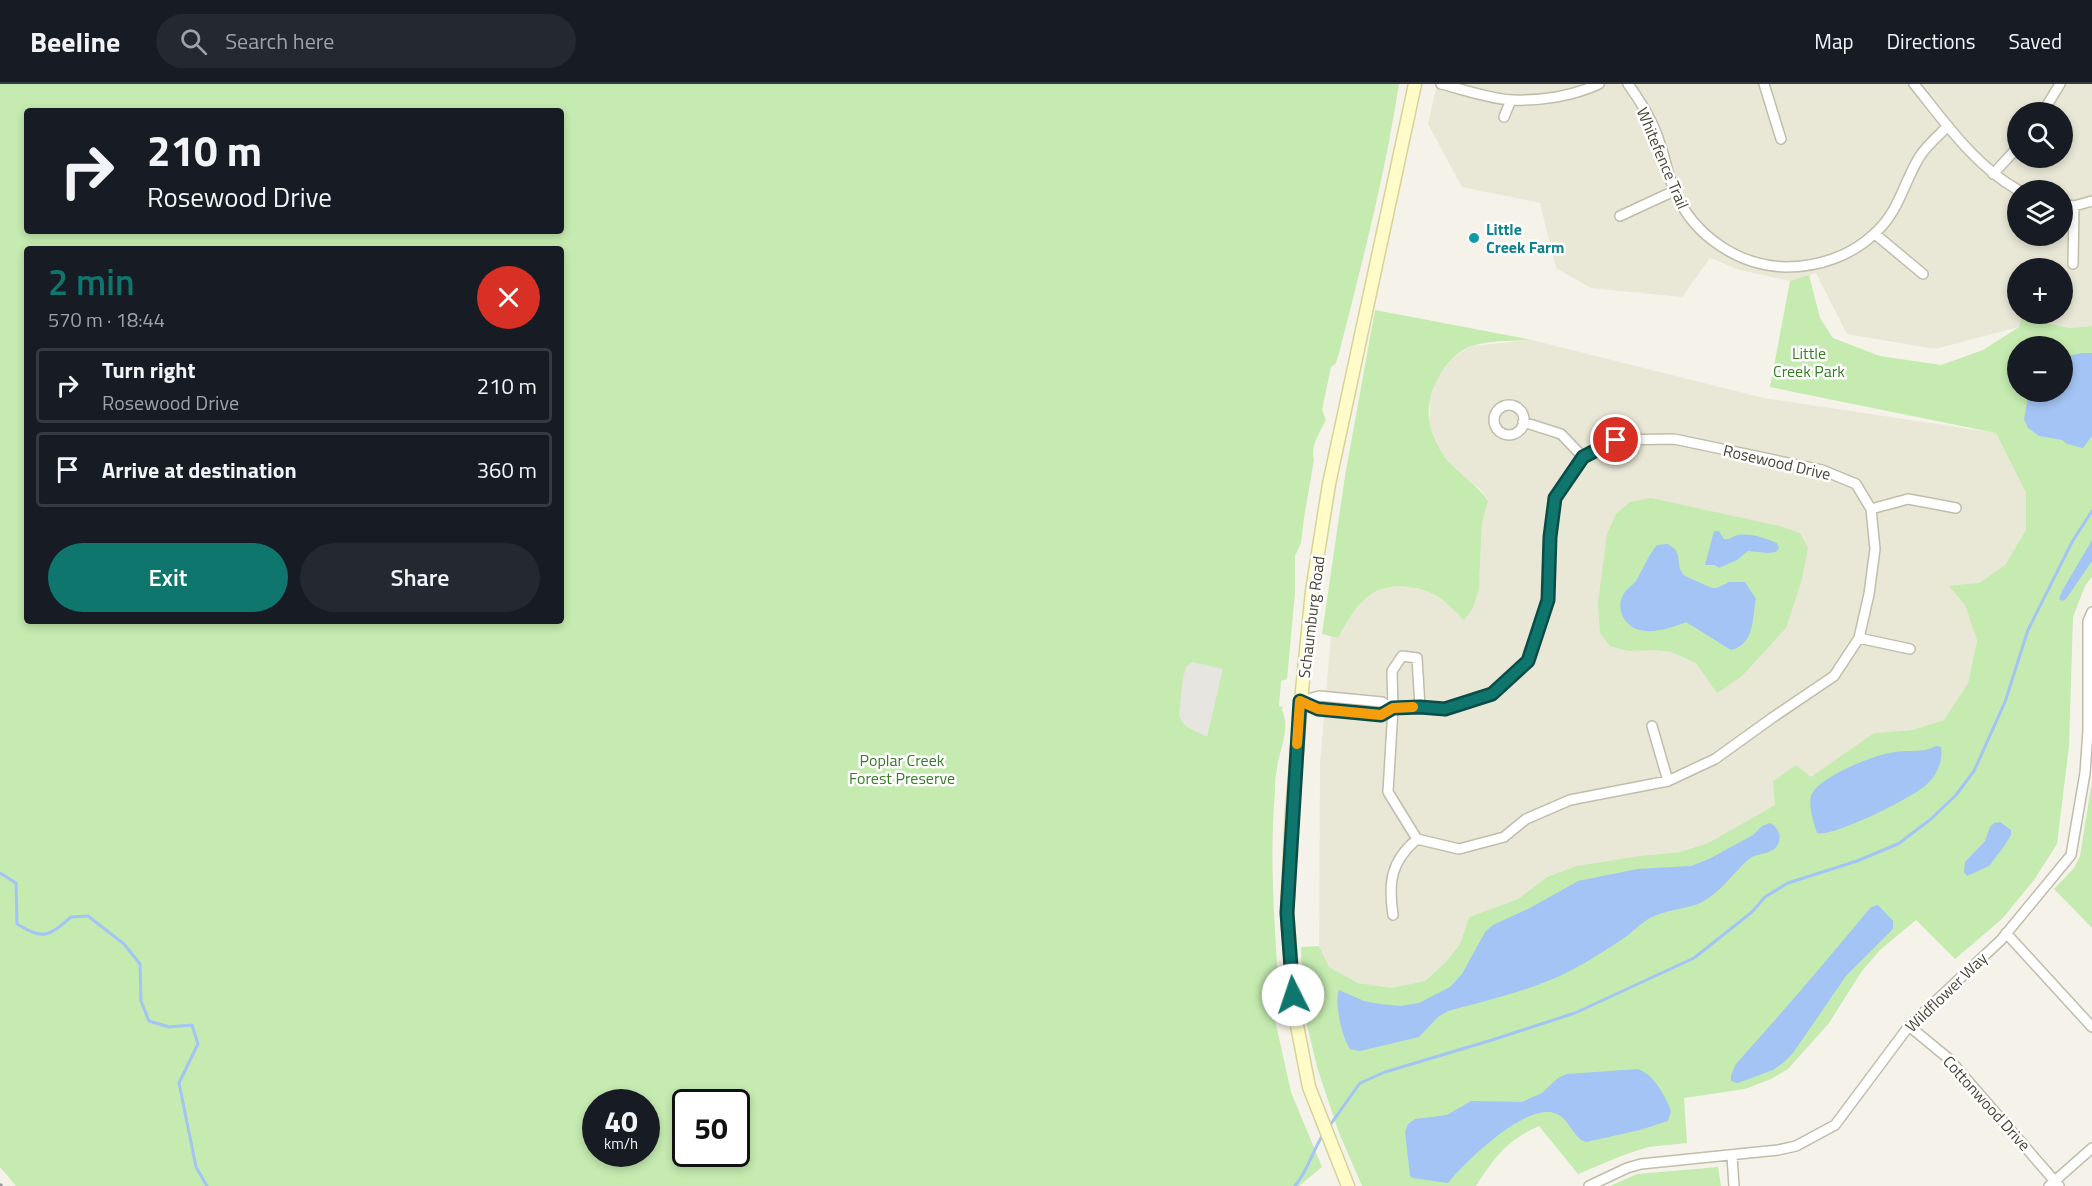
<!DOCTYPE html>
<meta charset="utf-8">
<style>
body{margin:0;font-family:"Titillium Web",sans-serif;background:#242831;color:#f1f3f6;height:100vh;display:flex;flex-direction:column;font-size:22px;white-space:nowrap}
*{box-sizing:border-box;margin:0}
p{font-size:20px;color:#9ea1a6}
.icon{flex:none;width:33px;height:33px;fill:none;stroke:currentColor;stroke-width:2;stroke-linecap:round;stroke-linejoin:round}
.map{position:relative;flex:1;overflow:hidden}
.sheet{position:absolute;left:24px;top:162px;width:540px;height:378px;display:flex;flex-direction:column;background:#171b24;border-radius:6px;box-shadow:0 3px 9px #0003}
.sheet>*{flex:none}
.guide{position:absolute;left:24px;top:24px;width:540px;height:126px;border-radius:6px;box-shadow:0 3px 9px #0003;background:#171b24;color:#f1f3f6;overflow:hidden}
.fabs{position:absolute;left:2007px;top:18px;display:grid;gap:12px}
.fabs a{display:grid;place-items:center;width:66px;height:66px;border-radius:50%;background:#171b24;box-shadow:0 3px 9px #0003;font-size:30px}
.speed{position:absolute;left:582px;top:1005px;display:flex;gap:12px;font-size:30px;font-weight:700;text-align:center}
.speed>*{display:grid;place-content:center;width:78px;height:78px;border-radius:50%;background:#171b24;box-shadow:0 3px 9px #0003;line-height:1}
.speed small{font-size:15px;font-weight:400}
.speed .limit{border:3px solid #111;border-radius:9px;background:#fff;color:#111}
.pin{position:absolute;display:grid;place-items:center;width:51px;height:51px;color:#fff;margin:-26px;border:3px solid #fff;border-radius:50%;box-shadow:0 2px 6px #0007}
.me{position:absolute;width:66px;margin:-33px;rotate:356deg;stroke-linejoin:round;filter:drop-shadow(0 0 4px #0008)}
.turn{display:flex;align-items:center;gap:21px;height:126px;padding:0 24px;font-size:27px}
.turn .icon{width:78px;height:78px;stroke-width:2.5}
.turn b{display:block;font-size:42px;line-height:51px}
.round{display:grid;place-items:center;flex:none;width:63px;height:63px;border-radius:32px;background:#242831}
.headline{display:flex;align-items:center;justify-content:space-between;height:102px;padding:0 24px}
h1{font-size:36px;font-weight:600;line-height:45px;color:#0f766e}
.cta{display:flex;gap:12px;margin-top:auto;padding:12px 24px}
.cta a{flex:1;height:69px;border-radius:36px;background:#0f766e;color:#fff;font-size:24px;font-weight:600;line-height:69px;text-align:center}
.cta a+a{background:#242831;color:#f1f3f6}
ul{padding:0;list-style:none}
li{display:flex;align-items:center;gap:18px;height:75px;margin:0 12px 9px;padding:0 12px;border:3px solid #363941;border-radius:6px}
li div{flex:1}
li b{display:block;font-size:22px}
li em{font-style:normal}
header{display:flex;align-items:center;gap:36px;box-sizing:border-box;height:84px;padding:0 30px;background:#171b24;border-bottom:2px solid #363941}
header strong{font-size:28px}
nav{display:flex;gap:33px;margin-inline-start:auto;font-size:21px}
.search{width:420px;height:54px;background:#242831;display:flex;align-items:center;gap:15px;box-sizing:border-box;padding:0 21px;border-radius:33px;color:#9ea1a6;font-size:22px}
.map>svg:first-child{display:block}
.residential{fill:#e9e7d6;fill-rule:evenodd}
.green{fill:#c5ebb0;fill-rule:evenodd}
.parking{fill:#e6e5e0}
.water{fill:#a3c4f4}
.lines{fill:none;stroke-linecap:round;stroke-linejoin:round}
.stream{stroke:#a3c4f4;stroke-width:3}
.minor-casing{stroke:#c1bdab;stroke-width:12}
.secondary-casing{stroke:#d7d297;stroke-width:15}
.minor{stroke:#fff;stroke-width:9}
.secondary{stroke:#fffcc9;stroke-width:12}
.rail{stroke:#989898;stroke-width:3;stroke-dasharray:8 8;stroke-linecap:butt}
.route-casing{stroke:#0a4d48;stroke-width:15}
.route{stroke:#0f766e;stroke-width:10}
.slow{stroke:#f59e0b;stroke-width:10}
.culture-dot{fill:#0f9aa8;stroke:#fff;stroke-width:2}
.labels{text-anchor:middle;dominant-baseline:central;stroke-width:5;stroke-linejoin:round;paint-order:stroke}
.street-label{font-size:16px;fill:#494537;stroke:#fff}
.culture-label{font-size:16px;font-weight:bold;fill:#0d838f;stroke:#fff;text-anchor:start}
.park-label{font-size:16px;fill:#377e26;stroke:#fff}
</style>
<header>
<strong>Beeline</strong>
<div class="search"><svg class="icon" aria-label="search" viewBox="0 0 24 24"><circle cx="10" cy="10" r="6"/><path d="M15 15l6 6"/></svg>Search here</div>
<nav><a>Map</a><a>Directions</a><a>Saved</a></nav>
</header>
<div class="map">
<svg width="2092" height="1102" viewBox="0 0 2092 1102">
<rect width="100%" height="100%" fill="#f5f3e9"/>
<!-- residential -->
<path class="residential" d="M1437 0H2092V242L2070 244 2044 238 2019 243 1935 265 1847 250 1816 189 1790 197 1740 186 1710 174 1682 213 1591 204 1556 184 1540 119 1462 103 1428 40ZM2018 28H2062V74H2018ZM2018 106H2062V152H2018ZM2018 184H2062V230H2018Z
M1532 256 1764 314 1996 349 2026 409V446L2005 481 1979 499 1965 521 1977 555 1968 599 1944 636 1912 646 1874 649 1775 721 1708 759 1680 768 1639 772 1547 793 1518 815 1469 833 1460 860 1446 878 1425 897 1392 904 1358 899 1329 883 1319 862 1320 680 1331 552 1338 554 1353 529 1366 513 1384 503 1407 502 1432 509 1451 522 1464 536 1479 505 1482 439 1488 416 1479 404 1456 387 1441 367 1429 341 1430 316 1438 291 1455 272 1472 262Z"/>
<!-- green -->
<path class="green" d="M0 0H1399C1385 91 1362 180 1339 269L1336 279 1331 283 1322 326 1326 336C1320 348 1310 362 1314 376L1304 434 1301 459 1295 472V509L1287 595 1281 597 1279 622 1283 623 1282 626C1291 645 1279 666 1277 685 1275 693 1275 700 1275 708 1269 776 1275 844 1279 911H1273L1272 922 1291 1008 1322 1083 1299 1102H16L0 1083ZM27 27H561V147H27ZM27 165H561V537H27ZM596 1018H646V1070H596ZM686 1018H736V1070H686Z
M1809 191 1820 234 1833 254 1880 272 1941 281 1983 266 2019 243 2022 234 2070 244 2092 242V493L2085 502 2073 533 2069 662 2057 760 2034 796 2002 835 1955 875 1916 836 1880 866 1862 887 1829 939 1788 985 1771 995 1745 1005 1684 1014 1687 1059 1648 1063 1621 1072 1578 1090 1539 1042C1506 1057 1495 1073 1476 1102H1362L1339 1049 1317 983 1303 924 1301 863 1319 862 1329 883 1358 899 1392 904 1425 897 1446 878 1460 860 1469 833 1518 815 1547 793 1577 782 1639 772 1680 768 1708 759 1775 721 1773 697 1796 681 1811 693 1874 649 1912 646 1944 636 1968 599 1977 556 1965 521 1949 502 1979 499 2005 481 2026 446V409L1996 349 1770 303 1790 197ZM2018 262H2062V308H2018Z
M1375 226 1532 256C1513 257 1490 256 1472 262 1444 271 1423 313 1430 341 1432 349 1437 360 1441 367 1453 388 1475 397 1488 417L1482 439 1479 505 1473 524 1464 536C1454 526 1444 515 1431 509 1410 500 1382 498 1365 515 1353 526 1346 540 1338 554L1322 550 1345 392Z
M1651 414 1783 443 1800 449 1808 464 1802 495 1786 544 1742 592 1717 609 1696 579 1672 568 1655 566 1629 567 1610 562 1600 549 1598 519 1607 450 1616 430 1630 418Z
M2092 697V844L2054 805 2074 784 2080 772Z
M1718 1083 1721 1102H1610L1637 1090Z"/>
<!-- parking -->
<path class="parking" d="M1192 578 1223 585 1207 653 1187 643 1182 638 1179 631 1183 593 1187 582Z"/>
<!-- water -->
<path class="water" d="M2082 269H2092V352L2083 364 2067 360 2062 356 2039 352 2028 344 2024 335 2029 308H2062L2063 273Z
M1714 447H1719L1724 455C1731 456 1732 452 1738 451 1752 449 1764 454 1777 459L1779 464 1776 468 1767 469 1748 467 1737 476 1719 484 1715 481H1705Z
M2092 456V477L2066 515 2062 517 2059 515 2062 507Z
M1667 460C1686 468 1673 482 1685 492L1712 504H1717L1729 498H1745L1756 515C1752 535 1755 560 1731 566L1686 538C1666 546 1636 556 1623 533 1620 527 1619 517 1623 511 1626 505 1632 502 1636 497 1643 485 1648 472 1657 461Z
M1936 662 1941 663C1943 678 1937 691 1926 701 1914 713 1832 754 1817 749 1814 739 1808 722 1811 712 1817 693 1876 670 1895 668 1911 665 1920 670 1936 662Z
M2000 738 2011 746V751L2005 761 1989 782 1967 792 1964 788 1965 778 1985 757 1990 743 1994 739Z
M1770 739C1778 743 1783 753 1777 762 1771 771 1758 768 1749 775 1733 789 1719 811 1698 820 1684 825 1663 827 1650 834 1639 840 1631 850 1621 856 1603 868 1584 880 1566 889 1529 907 1488 916 1448 927L1438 933 1419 953 1360 967 1350 965C1342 954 1334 918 1339 906L1364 917 1380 920 1400 922 1419 919 1450 903 1462 890 1485 848 1493 841 1530 824 1578 797 1637 785 1691 782 1709 775 1753 751 1762 742Z
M1878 821 1893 837V845L1846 892 1793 969 1783 979 1773 986 1738 999 1731 997V991L1736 980C1782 929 1827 876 1871 823Z
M1638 985C1654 991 1665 1011 1671 1027L1668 1037 1640 1046 1586 1058C1573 1054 1570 1036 1557 1030 1528 1016 1465 1078 1448 1099L1413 1094 1410 1092 1405 1048 1408 1040 1415 1035 1447 1031 1471 1017 1522 1018 1542 1009 1558 994 1567 990Z"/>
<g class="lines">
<!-- stream -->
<path class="stream" d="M0 789 16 799 17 840C44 856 48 853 71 833L88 832 124 860 140 880 141 917 149 937 169 943 192 941 198 960 179 999 196 1083 207 1102
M1328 1044 1360 999 1385 988 1492 956 1575 929 1694 874 1752 828 1765 813 1788 799 1857 777 1898 760 1931 735 1956 711 1974 687 2005 618 2028 546 2072 458 2092 427
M1295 1102C1309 1085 1312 1067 1324 1049"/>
<defs>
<path id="minor" d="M1441 0C1462 5 1493 16 1513 16 1541 17 1573 12 1599 0
M1628 0C1641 18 1654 39 1660 60 1666 76 1668 93 1675 108 1694 152 1739 182 1786 183 1818 183 1851 172 1874 150 1900 127 1903 99 1920 72 1927 61 1938 52 1948 42
M1764 0 1781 55
M1914 0C1944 37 1975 82 2018 106
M2043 28 2060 0
M1504 33 1511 16
M1993 90 2018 63
M2062 120 2074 122 2092 117
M1620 132 1674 107
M1875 150 1923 190
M2073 180 2074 122
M1494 336a15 15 0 1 1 30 0a15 15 0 1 1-30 0Z
M1523 338 1561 350 1583 373
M1674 355 1822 386 1856 400 1871 425 1875 465 1869 510 1859 554 1834 592 1772 634 1715 675 1668 697 1570 716 1526 735 1504 753 1459 765 1417 755 1388 708 1393 624 1420 623 1445 625 1492 610 1528 577 1548 516 1550 454 1555 414 1583 373 1616 356Z
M1871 425 1908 415 1956 424
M1859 554 1910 565
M1301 617 1318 625 1381 631 1393 624
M1301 617 1319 612 1382 618 1393 624
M1393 624 1392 587 1402 572 1417 574 1420 623
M1652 642 1668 697
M1393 831C1388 798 1391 777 1417 755
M2006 849 2092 943
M1909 942 1949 975 2059 1102
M1732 1072 1734 1102
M1589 1102 1627 1084 1641 1080 1778 1066 1796 1062 1835 1041 1909 942 2001 856 2071 771 2085 689 2088 647V537L2092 528
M2049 1102 2092 1064"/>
<path id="secondary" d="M1348 1102 1309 1003 1295 931 1287 829 1292 729 1301 617 1312 507 1329 400 1415 0"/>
</defs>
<!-- minor casing -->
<use href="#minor" class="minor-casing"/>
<!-- secondary casing -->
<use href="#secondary" class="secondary-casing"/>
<!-- minor -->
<use href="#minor" class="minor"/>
<!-- secondary -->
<use href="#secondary" class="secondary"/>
<!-- rail -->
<path class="rail" d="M0 1100 2 1102"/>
</g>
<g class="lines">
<defs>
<path id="route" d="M1293 911 1287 829 1300 617 1318 625 1381 631 1393 624 1420 623 1445 625 1492 610 1528 577 1548 516 1550 453 1555 414 1583 373 1616 356"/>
</defs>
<!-- route casing -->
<use href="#route" class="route-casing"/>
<!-- route -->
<use href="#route" class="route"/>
<!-- slow -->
<path class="slow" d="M1297 660 1300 617 1318 625 1381 631 1393 624 1413 623"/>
</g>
<!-- markers -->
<circle class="culture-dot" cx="1474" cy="154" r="6"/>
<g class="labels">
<!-- street labels -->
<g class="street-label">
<text transform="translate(1663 74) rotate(67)">Whitefence Trail</text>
<text transform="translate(1777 378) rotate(13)">Rosewood Drive</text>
<text transform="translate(1311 533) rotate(-83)">Schaumburg Road</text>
<text transform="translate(1946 908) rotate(-44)">Wildflower Way</text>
<text transform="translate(1987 1019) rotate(48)">Cottonwood Drive</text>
</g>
<!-- culture labels -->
<g class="culture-label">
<text x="1486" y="145">Little<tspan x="1486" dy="18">Creek Farm</tspan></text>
</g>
<!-- park labels -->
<g class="park-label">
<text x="1809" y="269">Little<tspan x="1809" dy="18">Creek Park</tspan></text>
<text x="902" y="676">Poplar Creek<tspan x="902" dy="18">Forest Preserve</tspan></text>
</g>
</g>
</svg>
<div class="fabs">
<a><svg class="icon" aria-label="search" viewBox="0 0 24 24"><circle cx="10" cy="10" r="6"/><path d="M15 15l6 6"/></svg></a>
<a><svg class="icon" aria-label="layers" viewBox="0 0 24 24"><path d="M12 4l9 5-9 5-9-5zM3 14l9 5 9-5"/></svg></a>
<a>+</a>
<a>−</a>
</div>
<div class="speed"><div>40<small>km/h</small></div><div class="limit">50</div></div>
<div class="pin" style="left:1616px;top:356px;background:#d93025"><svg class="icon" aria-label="arrive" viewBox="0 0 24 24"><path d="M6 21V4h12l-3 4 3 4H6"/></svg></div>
<svg class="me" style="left:1293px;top:911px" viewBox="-20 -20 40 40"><circle r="19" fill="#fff"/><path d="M0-13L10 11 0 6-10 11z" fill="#0f766e"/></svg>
<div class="guide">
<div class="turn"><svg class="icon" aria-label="right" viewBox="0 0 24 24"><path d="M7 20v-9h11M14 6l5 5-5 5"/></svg><div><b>210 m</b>Rosewood Drive</div></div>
</div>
<section class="sheet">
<div class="headline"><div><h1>2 min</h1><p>570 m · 18:44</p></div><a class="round" style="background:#d93025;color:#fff"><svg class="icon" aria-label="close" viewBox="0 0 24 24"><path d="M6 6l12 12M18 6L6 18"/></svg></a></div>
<ul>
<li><svg class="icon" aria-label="right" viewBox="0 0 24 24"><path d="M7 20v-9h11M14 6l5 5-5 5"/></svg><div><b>Turn right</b><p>Rosewood Drive</p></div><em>210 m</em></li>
<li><svg class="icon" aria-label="arrive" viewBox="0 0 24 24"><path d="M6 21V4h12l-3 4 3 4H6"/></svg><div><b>Arrive at destination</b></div><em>360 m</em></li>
</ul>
<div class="cta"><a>Exit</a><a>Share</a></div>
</section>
</div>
